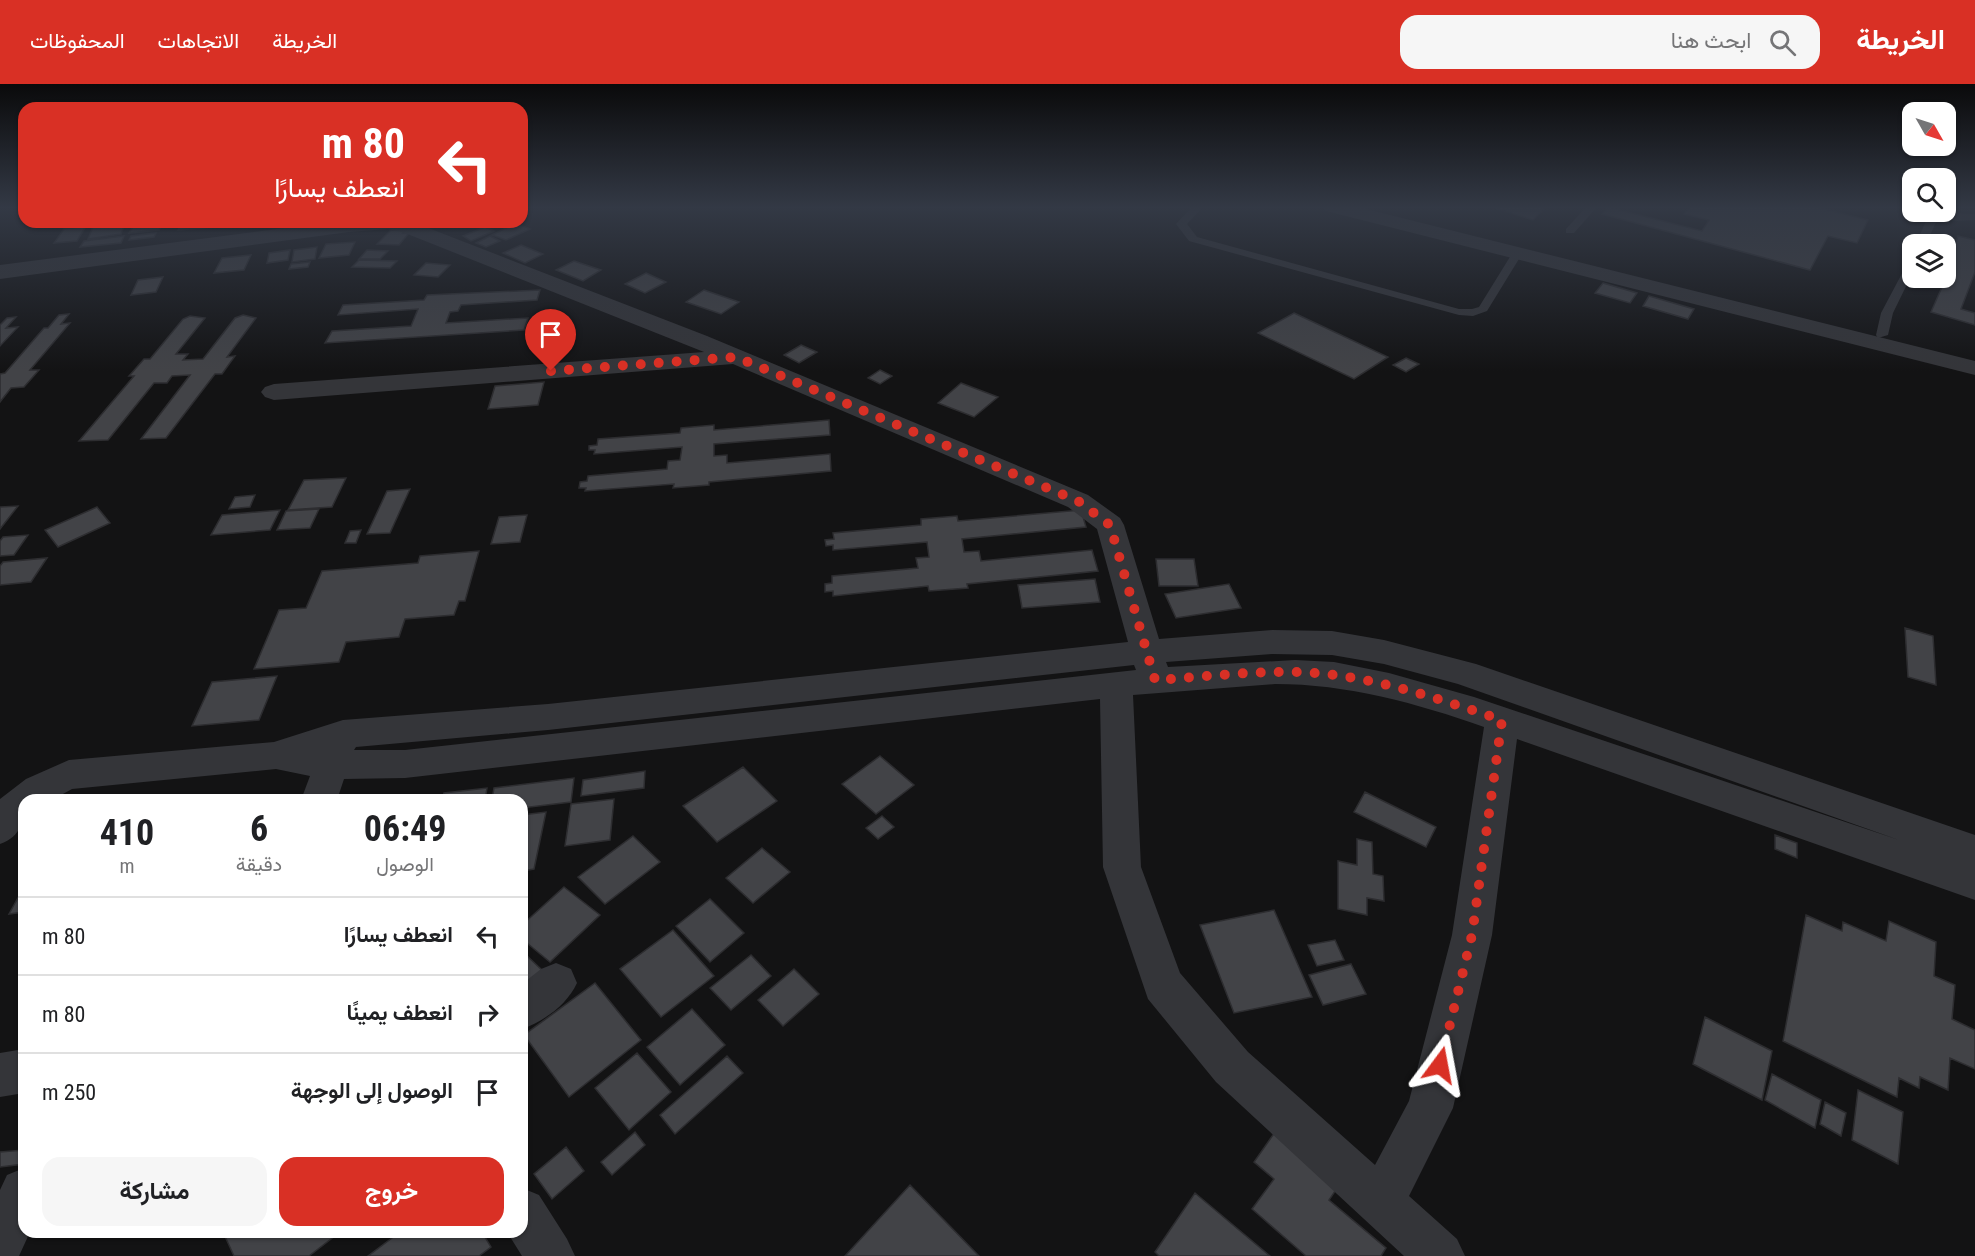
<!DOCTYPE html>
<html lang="ar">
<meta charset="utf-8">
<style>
body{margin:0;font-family:"Roboto Condensed",Vazirmatn,sans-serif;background:#f6f6f6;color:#202124;direction:rtl;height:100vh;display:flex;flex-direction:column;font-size:22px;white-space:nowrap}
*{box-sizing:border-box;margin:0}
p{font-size:20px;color:#757577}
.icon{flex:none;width:33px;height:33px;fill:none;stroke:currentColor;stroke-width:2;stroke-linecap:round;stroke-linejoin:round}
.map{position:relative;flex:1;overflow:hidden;direction:ltr}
.sheet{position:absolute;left:18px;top:710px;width:510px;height:444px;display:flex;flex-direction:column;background:#fff;border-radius:18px;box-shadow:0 2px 4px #0004;direction:rtl}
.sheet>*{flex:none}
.banner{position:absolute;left:18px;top:18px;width:510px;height:126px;border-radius:18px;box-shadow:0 2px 4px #0004;direction:rtl;background:#d93025;color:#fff;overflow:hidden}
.needle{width:39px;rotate:129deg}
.buttons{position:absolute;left:1902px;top:18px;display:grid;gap:12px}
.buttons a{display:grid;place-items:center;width:54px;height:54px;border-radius:12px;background:#fff;box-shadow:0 2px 4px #0004;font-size:30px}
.pin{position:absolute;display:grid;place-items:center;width:51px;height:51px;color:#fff;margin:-62px -26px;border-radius:50% 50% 50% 0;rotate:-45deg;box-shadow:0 0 6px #0007}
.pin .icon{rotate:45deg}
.me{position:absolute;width:66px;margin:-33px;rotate:13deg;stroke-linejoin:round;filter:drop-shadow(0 0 4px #0008)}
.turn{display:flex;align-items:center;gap:21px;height:126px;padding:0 24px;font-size:27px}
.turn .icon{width:78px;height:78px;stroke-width:2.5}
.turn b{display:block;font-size:42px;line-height:51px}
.eta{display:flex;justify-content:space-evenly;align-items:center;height:102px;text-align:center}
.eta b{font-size:36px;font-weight:700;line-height:42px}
.primary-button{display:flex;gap:12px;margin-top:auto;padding:12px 24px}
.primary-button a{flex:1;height:69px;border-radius:18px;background:#d93025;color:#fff;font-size:24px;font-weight:700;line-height:69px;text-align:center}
.primary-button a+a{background:#f6f6f6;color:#202124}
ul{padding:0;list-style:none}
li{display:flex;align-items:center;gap:18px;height:78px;padding:0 24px;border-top:2px solid #e0e0e0}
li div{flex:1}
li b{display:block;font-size:22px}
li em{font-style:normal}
header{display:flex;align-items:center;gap:36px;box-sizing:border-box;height:84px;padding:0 30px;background:#d93025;color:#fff}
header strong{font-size:28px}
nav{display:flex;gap:33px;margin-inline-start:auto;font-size:21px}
.search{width:420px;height:54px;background:#f6f6f6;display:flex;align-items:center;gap:15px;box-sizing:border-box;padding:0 21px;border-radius:18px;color:#757577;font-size:22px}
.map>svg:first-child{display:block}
.building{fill:#424347;stroke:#2d2d30;stroke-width:1.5}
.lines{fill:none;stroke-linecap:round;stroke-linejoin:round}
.lane{fill:#343539;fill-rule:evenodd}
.street{fill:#343539;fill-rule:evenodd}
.route{stroke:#d93025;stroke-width:10;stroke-dasharray:0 18}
</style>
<header>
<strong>الخريطة</strong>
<div class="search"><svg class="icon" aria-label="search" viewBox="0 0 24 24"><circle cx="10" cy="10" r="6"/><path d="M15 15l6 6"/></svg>ابحث هنا</div>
<nav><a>الخريطة</a><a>الاتجاهات</a><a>المحفوظات</a></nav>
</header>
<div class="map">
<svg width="1975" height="1172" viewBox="0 0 1975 1172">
<rect width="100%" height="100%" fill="#131314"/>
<!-- building -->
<path class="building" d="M1492 123H1546L1533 136Z
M1608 123 1702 147 1709 136 1684 130 1689 123H1817L1868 136 1857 159 1828 152 1810 186 1602 130Z
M125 138 121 150 88 155 93 143Z
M136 138H164L159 146 129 149Z
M183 138H214L211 143 178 146Z
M222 138H258L256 141 218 143Z
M516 139 530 145 506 156 492 151Z
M86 142 77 157 54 159 64 145Z
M485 143 494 147 471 157 463 152Z
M391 146H406L403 149H409L399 161 377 160Z
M156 149 154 153 129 156 131 152Z
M124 152 121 159 80 163 84 157Z
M490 152 500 157 486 163 476 159Z
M1958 152 1975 156V188L1961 225 1975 229V241L1931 228 1946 194Z
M355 158 349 171 319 174 326 160Z
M521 161 543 170 525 179 503 169Z
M317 163 315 175 292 178 294 166Z
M290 166 288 176 267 179 269 169Z
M367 166 388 167 380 175H359Z
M251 171 244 186 214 189 222 174Z
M359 176 397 177 390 184 352 183Z
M574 177 601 186 583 197 556 186Z
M310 178 308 183 289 185 291 180Z
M426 179 450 181 438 193 414 191Z
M646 189 666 198 645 209 625 200Z
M163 193 156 208 131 211 138 196Z
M1603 199 1637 209 1630 219 1595 209Z
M540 206 537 216 461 221 458 227 450 228 446 239 528 234 524 246 325 259 332 247 411 242 418 225 338 231 343 221 424 216 427 211Z
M704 206 739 218 721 230 686 218Z
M1649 212 1694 225 1688 235 1643 222Z
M1294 229 1388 273 1354 295 1258 249Z
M69 230 61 240 70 239 30 286H39L24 303 11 304 0 318V290L5 289 44 244H48L59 231Z
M243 231 256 234 227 273 235 272 222 290H215L166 354 141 355 190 291 172 292 167 299H154L108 356 79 357 134 292H129L144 275H150L183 235 190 232 205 234 176 270H188L183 276 203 275 235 234Z
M16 233 6 244 18 243 0 262V241L7 234Z
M801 261 817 268 799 279 784 271Z
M1406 274 1419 280 1406 288 1393 281Z
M880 286 892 292 880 300 868 294Z
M544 298 538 321 488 325 495 302Z
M961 299 998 313 974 333 938 319Z
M829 336 830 351 714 360V372L727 371V379L830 370 831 387 709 398V401L673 404 674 400 585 407 586 404H579L580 398 587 397 588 392 667 385 668 377 680 376 682 363 594 370 595 366H589V362L597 361 598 355 680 349 681 344 714 341V346Z
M346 394 332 423 288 426 304 396Z
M410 405 390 449 367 450 387 407Z
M255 411 250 423 229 425 235 413Z
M18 422 0 445V423Z
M97 423 110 439 58 463 45 446Z
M319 425 310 444 277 446 286 427Z
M280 426 270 446 211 451 222 431Z
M1081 426 1086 443 962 455 964 468 979 467 981 477 1092 466 1098 487 967 500 968 504 929 507 928 502 833 512V507L825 508V500L832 499V492L918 484 916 474 929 473 927 458 833 466V461L826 462 825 456 834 455 833 449 921 441V435L957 432 958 437Z
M527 431 520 458 491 460 499 433Z
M361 446 356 459H345L350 447Z
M28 451 14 471 0 472V457L3 453Z
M479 467 465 517H459L454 531 405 535 399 553 346 558 339 578 254 585 279 526 306 524 322 487 418 479 420 472Z
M47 474 31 498 0 501V482L3 478Z
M1156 475H1194L1198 502H1159Z
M1095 495 1100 518 1022 524 1018 501Z
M1229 500 1241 524 1176 534 1165 510Z
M1905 544 1933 552 1936 601 1908 593Z
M277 592 259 636 192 642 212 598Z
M880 672 914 701 876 730 842 700Z
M743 683 777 717 717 758 683 722Z
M645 687 644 704 581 712 583 696Z
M574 694 571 718 522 724V716H492L494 704Z
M487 704 485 716H442L444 709Z
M1365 708 1436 743 1426 763 1354 728Z
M614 715 610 756 565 762 571 720Z
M546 728 534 785 522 787V731Z
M882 732 894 743 878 755 866 744Z
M1775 751 1797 759V774L1775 765Z
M633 752 660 778 605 820 578 793Z
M1357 755 1372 758 1373 790 1383 792 1384 817 1367 814V831L1338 825V777L1357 781Z
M762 764 790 788 753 819 726 794Z
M24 803V828L9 830Z
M564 803 600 831 550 878 522 855V841Z
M710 815 744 849 710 878 676 842Z
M1274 826 1312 913 1234 929 1200 841Z
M1806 831 1842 847 1843 838 1886 857 1889 837 1936 858 1934 892 1955 901 1952 935 1975 946V985L1950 974 1948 1006 1920 993 1919 1004 1899 994 1897 1013 1783 957Z
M673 846 714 892 661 933 620 885Z
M1335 856 1344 876 1317 882 1308 861Z
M523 868 545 889 522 910V869Z
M751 871 771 892 731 926 710 904Z
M1351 880 1366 910 1323 921 1309 891Z
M794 885 819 910 783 942 758 916Z
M595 899 641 956 569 1013 524 951Z
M692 925 725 961 680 1001 647 963Z
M1705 933 1772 967 1762 1016 1693 980Z
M637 969 671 1008 629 1046 595 1004Z
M727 972 743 989 675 1050 660 1031Z
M1772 990 1821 1016 1815 1044 1765 1016Z
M1858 1006 1903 1028 1898 1080 1852 1056Z
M1825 1018 1846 1029 1841 1052 1820 1040Z
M1280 1041 1344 1094 1329 1116 1386 1164 1381 1172H1306L1252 1125 1274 1095 1254 1078Z
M635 1048 645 1061 612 1091 601 1078Z
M566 1063 584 1087 552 1115 534 1090Z
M24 1066V1080L0 1083V1068Z
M910 1101 979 1172H845Z
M1195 1109 1270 1172H1159L1155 1168Z
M223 1148H340L309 1172H234Z
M400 1148H482L491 1163 479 1172H368Z"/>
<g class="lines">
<!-- lane -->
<path class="lane" d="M1192 123H1203L1187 140 1197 153 1459 225H1472L1479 223 1513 168 1522 170 1487 227 1473 232 1459 231 1189 157 1176 140Z
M1586 123H1597L1574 149H1566V145Z
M1898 123H1912L1914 128 1899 125Z
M1916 128 1975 130V136L1953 137 1938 134 1926 160H1916L1928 132Z
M1912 177V190L1893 229 1888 251 1878 254 1876 251 1881 229 1907 180Z"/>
<!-- street -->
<path class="street" d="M1323 123H1358L1975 277V291L1326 127Z
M332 138 418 140 707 252 1088 411 1120 434 1124 441 1159 555 1272 546 1332 547 1384 556 1476 580 1975 751V816L1517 655 1492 851 1453 1024 1409 1112 1457 1155 1465 1172H1404L1216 998 1148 915 1103 783 1100 615 405 694 344 695 337 716H301L310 692 276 685 72 705 52 716H24C24 737 22 752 0 760V715L26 695 69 676 274 658 343 636 548 620 1128 558 1097 445 1068 423 733 280 274 316 265 313 261 308 265 303 274 300 704 268 405 149 388 145 349 148 0 195V181ZM1272 570 1332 571 1384 580 1458 600 1899 756 1474 613 1389 589 1334 578 1295 576 1168 583 1166 578ZM1134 581 1136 586 405 666H354L356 663 548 646ZM1275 600C1347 600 1416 619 1484 643L1452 851 1409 1017 1375 1081 1248 968 1180 889 1141 783 1133 611Z
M556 879 571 885 577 899C567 921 544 937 522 945V900L541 885Z
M24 965V1009L0 1013V969Z
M24 1084V1148H30L19 1172H0V1106L7 1091Z
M522 1104 539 1111 567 1155 575 1172H522L507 1148H522Z"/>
</g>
<!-- sky -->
<linearGradient id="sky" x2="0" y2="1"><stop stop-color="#0a0a0b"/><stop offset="0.43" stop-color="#333945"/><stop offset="1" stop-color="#333945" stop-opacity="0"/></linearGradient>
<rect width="1975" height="287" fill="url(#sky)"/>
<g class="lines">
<!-- route -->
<path class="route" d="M551 287 736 273 1078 417 1110 441 1155 596C1208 593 1262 585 1315 589 1379 594 1442 616 1502 636L1472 851 1440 981"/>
</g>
</svg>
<div class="buttons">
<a><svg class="needle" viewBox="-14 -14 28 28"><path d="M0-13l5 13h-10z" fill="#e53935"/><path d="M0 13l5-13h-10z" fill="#757577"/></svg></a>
<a><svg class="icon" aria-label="search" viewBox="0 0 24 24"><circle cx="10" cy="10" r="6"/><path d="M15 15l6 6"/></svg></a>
<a><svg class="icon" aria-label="layers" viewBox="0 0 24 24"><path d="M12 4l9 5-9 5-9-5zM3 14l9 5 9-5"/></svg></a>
</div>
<div class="pin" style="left:551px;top:287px;background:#d93025"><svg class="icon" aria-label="arrive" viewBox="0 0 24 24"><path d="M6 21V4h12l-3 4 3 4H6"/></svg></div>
<svg class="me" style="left:1440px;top:981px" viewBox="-20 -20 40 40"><path d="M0-17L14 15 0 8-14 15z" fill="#d93025" stroke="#fff" stroke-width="4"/></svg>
<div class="banner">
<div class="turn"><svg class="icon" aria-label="left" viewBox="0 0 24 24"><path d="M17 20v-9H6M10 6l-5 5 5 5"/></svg><div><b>80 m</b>انعطف يسارًا</div></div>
</div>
<section class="sheet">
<div class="eta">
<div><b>06:49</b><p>الوصول</p></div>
<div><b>6</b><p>دقيقة</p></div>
<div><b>410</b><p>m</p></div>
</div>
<ul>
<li><svg class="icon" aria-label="left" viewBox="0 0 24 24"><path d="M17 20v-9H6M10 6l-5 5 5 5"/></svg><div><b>انعطف يسارًا</b></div><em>80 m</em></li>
<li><svg class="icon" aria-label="right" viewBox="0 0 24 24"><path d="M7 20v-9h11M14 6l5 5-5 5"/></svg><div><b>انعطف يمينًا</b></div><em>80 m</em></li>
<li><svg class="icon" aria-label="arrive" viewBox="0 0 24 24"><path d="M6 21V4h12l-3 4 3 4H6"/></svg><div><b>الوصول إلى الوجهة</b></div><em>250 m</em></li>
</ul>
<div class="primary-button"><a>خروج</a><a>مشاركة</a></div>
</section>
</div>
